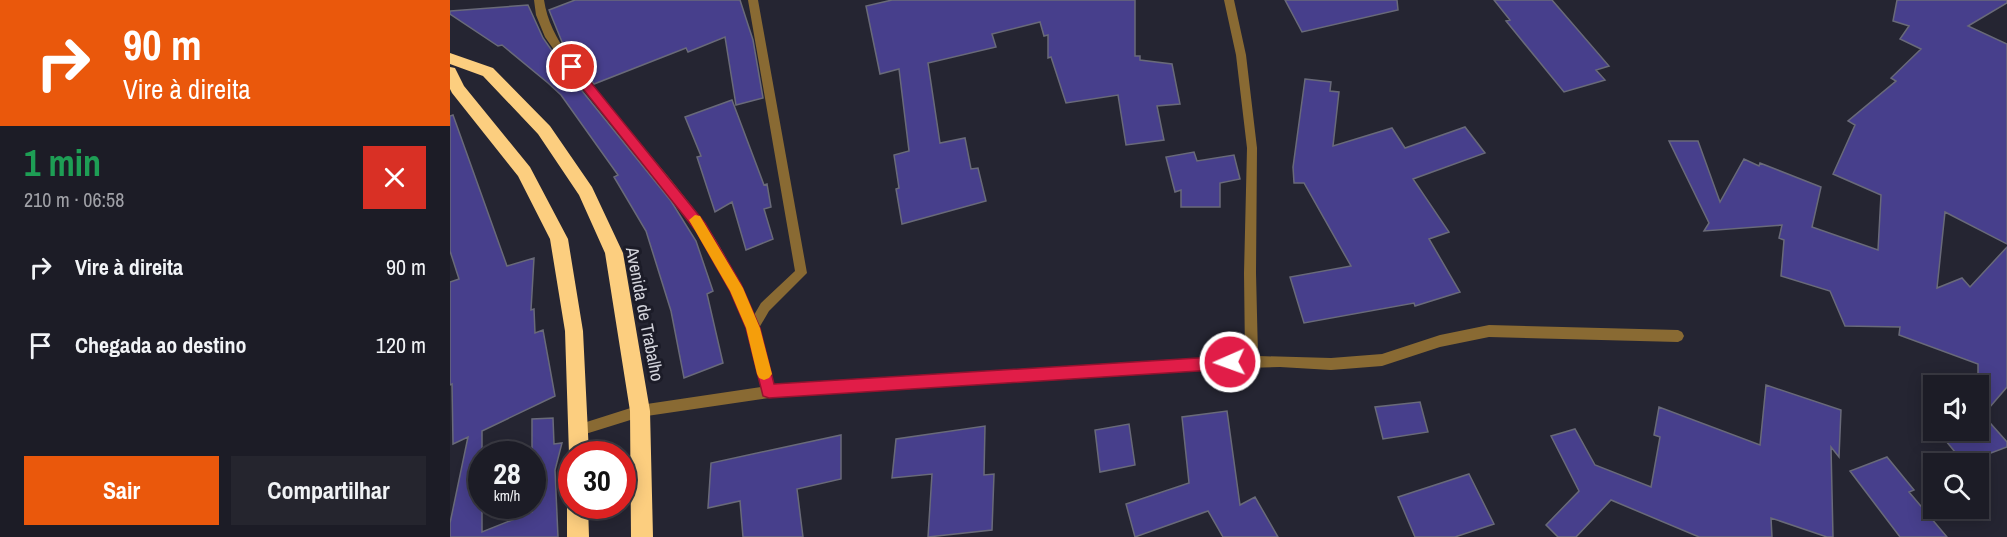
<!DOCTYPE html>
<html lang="pt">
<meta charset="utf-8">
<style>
body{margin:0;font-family:"Archivo Narrow",sans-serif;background:#25252e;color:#f1f3f6;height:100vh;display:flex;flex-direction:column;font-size:22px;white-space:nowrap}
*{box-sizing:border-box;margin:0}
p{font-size:20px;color:#a0a1a7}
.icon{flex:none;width:33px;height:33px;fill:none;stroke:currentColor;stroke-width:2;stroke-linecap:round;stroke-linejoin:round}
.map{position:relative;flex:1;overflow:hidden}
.sheet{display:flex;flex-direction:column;background:#1c1c26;width:450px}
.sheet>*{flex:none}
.top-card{background:#ea580c;color:#fff;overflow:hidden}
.buttons{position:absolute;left:1473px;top:375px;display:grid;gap:12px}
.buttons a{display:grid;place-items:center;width:66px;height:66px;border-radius:0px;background:#1c1c26;box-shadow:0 3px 15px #0003,0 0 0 2px #3a3a43;font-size:30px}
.speed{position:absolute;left:18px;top:441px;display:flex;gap:12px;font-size:30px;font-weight:700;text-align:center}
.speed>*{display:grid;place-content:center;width:78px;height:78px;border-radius:50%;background:#1c1c26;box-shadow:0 3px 15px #0003,0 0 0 2px #3a3a43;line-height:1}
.speed small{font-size:15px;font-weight:400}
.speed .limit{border:9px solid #d22;background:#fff;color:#111}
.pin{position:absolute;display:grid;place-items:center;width:51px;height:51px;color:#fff;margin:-26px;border:3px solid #fff;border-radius:50%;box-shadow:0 2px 6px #0007}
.me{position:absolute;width:66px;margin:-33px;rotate:268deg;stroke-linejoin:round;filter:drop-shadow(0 0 4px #0008)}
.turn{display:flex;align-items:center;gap:21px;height:126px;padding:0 24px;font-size:27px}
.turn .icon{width:78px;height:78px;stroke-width:2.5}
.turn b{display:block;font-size:42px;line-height:51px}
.round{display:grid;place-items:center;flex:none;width:63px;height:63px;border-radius:0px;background:#25252e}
.overview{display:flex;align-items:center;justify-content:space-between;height:102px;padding:0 24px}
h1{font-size:36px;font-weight:700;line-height:45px;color:#1e9e55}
.action{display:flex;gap:12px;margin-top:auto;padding:12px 24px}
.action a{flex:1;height:69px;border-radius:0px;background:#ea580c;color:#fff;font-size:24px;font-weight:700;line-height:69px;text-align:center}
.action a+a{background:#25252e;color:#f1f3f6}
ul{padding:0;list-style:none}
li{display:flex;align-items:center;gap:18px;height:78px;padding:0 24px}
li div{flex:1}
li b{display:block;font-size:22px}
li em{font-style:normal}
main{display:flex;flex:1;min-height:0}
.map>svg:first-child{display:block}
.building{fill:#473f8c;stroke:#696a79;stroke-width:1.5}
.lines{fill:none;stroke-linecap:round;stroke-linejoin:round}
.street{fill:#896a33;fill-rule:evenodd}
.highway{fill:#fcce7f;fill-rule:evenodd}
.route{fill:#e11d48;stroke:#92132f;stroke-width:1.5}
.slow{fill:#f59e0b}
.labels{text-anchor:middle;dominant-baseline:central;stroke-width:6;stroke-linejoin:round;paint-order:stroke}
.street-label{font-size:18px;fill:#d3d4dc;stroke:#1c1c28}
</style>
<main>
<section class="sheet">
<div class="top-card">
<div class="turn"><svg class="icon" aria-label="right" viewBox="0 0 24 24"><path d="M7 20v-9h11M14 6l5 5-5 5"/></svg><div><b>90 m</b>Vire à direita</div></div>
</div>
<div class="overview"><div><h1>1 min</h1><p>210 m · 06:58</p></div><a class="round" style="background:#d93025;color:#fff"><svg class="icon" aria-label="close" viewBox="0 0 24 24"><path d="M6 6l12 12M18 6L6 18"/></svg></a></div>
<ul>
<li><svg class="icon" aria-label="right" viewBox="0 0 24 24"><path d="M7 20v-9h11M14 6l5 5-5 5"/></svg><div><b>Vire à direita</b></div><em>90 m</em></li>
<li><svg class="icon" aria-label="arrive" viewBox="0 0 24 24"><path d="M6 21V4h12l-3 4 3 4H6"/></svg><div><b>Chegada ao destino</b></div><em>120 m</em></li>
</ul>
<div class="action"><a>Sair</a><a>Compartilhar</a></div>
</section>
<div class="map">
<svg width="1557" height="537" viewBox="0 0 1557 537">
<rect width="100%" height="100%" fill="#252532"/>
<!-- building -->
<path class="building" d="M125 0H290L303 40 313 98 286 105 275 37 238 52 236 48 144 84 112 42 99 10Z
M442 0H685V56H690V60L722 64 730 104 707 106 714 140 676 145 668 95 616 103 601 57 598 58V35L594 36 590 22 542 34 546 47 478 63 490 143 515 138 521 169 528 168 536 201 452 224 446 189 449 188 444 155 459 151 449 69 430 74 416 6Z
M835 0H947L948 10 852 32Z
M1044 0H1102L1159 66 1146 70 1155 80 1114 92 1056 21 1060 20Z
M1447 0H1557V3L1518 26 1557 44V244L1495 212 1487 288 1512 278 1520 287 1557 247V387L1533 415 1557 442V447L1514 463 1487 430H1528V364L1449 335 1450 327 1395 326 1380 291 1331 276 1334 240 1329 238 1332 225 1254 231 1259 223 1219 141H1248L1270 202 1294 159 1309 166 1310 163 1371 187 1362 227 1428 250 1431 195 1383 174 1405 125 1398 121 1446 81 1441 78 1471 49 1450 39 1459 26 1443 21Z
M78 5 93 38 116 71 221 201 246 241 263 291 257 294 273 363 234 378 221 311 196 231 164 177 168 175 111 95 98 83 52 45 48 46 0 14V11Z
M855 79 881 82 880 91 889 92 883 146 942 128 955 148 1015 127 1035 153 963 179 999 232 979 239 1010 292 965 306 964 303 854 323 840 277 901 266 854 183H844L843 167Z
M282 100 314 185 317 184 321 207 314 209 323 239 296 250 282 202 265 212 247 157 251 156 235 117Z
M3 115 57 266 84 258 81 310 84 309 85 333 93 330 105 396 32 431V532L82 512V419L103 418 104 444 112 443 105 470 108 537H0V523L18 437 3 444 2 384 0 385V282L9 279 0 251V116Z
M744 152 747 161 784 155 790 179 770 183V207H731V190L725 192 716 157Z
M1316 385 1391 410 1389 457 1381 447 1383 537H1377L1321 518 1322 537H1249L1161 500 1126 537H1108L1096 525 1129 491 1101 436 1125 429 1145 465 1201 487 1210 437 1204 435 1209 407 1310 445Z
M970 402 978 432 933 439 925 407Z
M777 411 790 505 805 497 828 537H773L758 511 685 537 676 504 739 483 732 417Z
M679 424 685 465 650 472 645 430Z
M535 426 534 475 544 474 542 530 478 537 482 474 442 478 446 439Z
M391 435V479L347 489 353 537H293L290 501 258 508 261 463Z
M1437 457 1464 490 1459 492 1497 537H1450L1400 471Z
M1019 474 1044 524 1005 537H965L948 497Z"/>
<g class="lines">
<!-- street -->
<path class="street" d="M84 0H94C100 41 132 73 158 104 190 143 224 182 254 222 274 250 290 284 304 315L311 303 345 271 298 0H308L357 273 319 311 309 328 324 386 795 356 794 273 797 148 786 55 774 0H784L796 55 807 148 806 273 808 356 881 358 932 354 990 335 1039 325 1228 330 1232 332 1234 336 1232 340 1228 342 1039 337 990 347 932 366 881 370 830 367 759 369 319 398 190 417 129 436 124 434 122 430 124 426 190 405 311 387 297 328 281 290 247 230 118 70 95 37 86 15Z"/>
<!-- highway -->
<path class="highway" d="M0 53 43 68 100 126 142 187 173 253 200 411 203 537H181L180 411 155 253 129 195 88 134 33 76 0 64Z
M0 67 5 68 14 86 80 167 118 239 133 331 139 454H122V460L119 454 115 331 100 239 68 176 2 93 0 89Z
M122 498V506H138L139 537H117V506Z"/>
</g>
<!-- route -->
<path class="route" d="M122 62 126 64 255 223 291 284 310 328 324 384 780 356 785 358 787 362 785 367 780 369 319 398 313 396 296 328 280 291 246 231 118 70V64Z"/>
<!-- slow -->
<path class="slow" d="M245 215 250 216 293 288 310 328 322 374 319 378 314 380 309 378 307 374 296 328 280 291 239 220Z"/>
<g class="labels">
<!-- street labels -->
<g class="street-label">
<text transform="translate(195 314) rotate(79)">Avenida de Trabalho</text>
</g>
</g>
</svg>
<div class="buttons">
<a><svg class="icon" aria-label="sound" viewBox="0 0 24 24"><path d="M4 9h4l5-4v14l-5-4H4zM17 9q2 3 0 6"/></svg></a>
<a><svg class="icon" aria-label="search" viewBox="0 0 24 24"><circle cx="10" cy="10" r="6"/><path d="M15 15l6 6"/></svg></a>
</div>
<div class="speed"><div>28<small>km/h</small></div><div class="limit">30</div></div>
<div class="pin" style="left:122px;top:67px;background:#d93025"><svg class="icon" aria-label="arrive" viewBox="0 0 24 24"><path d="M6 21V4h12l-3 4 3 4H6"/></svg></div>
<svg class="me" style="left:780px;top:362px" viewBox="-20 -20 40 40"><circle r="17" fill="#e11d48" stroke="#fff" stroke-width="3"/><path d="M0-11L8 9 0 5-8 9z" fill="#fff"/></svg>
</div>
</main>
